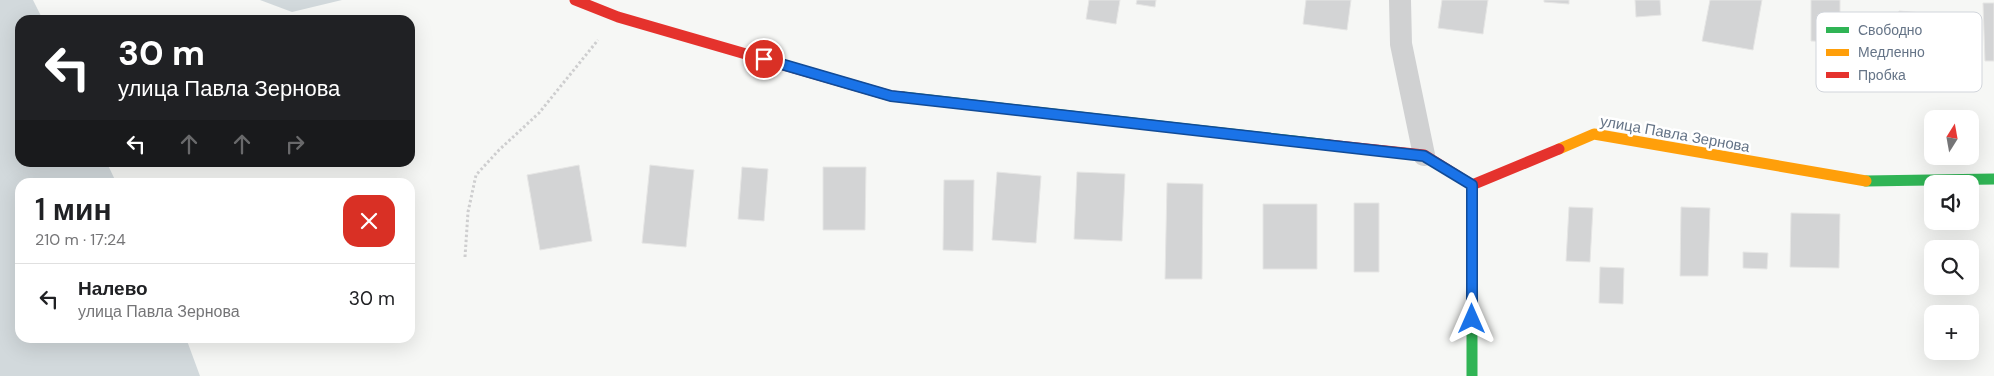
<!DOCTYPE html>
<html lang="ru">
<meta charset="utf-8">
<style>
body{margin:0;font-family:"DM Sans",sans-serif;background:#f2f2f2;color:#202124;height:100vh;display:flex;flex-direction:column;font-size:19px;white-space:nowrap}
*{box-sizing:border-box;margin:0}
p{font-size:16px;color:#757577}
.icon{flex:none;width:28px;height:28px;fill:none;stroke:currentColor;stroke-width:2;stroke-linecap:round;stroke-linejoin:round}
.map{position:relative;flex:1;overflow:hidden}
.panel{position:absolute;left:15px;top:178px;width:400px;height:165px;display:flex;flex-direction:column;background:#fff;border-radius:15px;box-shadow:0 5px 20px #0002}
.panel>*{flex:none}
.guide{position:absolute;left:15px;top:15px;width:400px;height:152px;border-radius:15px;box-shadow:0 5px 20px #0002;background:#202124;color:#fff;overflow:hidden}
.needle{width:32px;rotate:11deg}
.controls{position:absolute;left:1924px;top:110px;display:grid;gap:10px}
.controls a{display:grid;place-items:center;width:55px;height:55px;border-radius:10px;background:#fff;box-shadow:0 5px 20px #0002;font-size:25px}
.pin{position:absolute;display:grid;place-items:center;width:42px;height:42px;color:#fff;margin:-21px;border:2px solid #fff;border-radius:50%;box-shadow:0 1px 5px #0007}
.me{position:absolute;width:55px;margin:-28px;rotate:0deg;stroke-linejoin:round;filter:drop-shadow(0 0 4px #0008)}
.turn{display:flex;align-items:center;gap:18px;height:105px;padding:0 20px;font-size:22px}
.turn .icon{width:65px;height:65px;stroke-width:2.5}
.turn b{display:block;font-size:35px;line-height:42px}
.lanes{display:flex;align-items:center;height:48px;padding:0 20px;background:#0003;justify-content:center;gap:25px;direction:ltr}
.lanes .off{opacity:.35}
.round{display:grid;place-items:center;flex:none;width:52px;height:52px;border-radius:15px;background:#f2f2f2}
.headline{display:flex;align-items:center;justify-content:space-between;height:85px;padding:0 20px}
h1{font-size:30px;font-weight:600;line-height:38px}
ul{padding:0;list-style:none}
li{display:flex;align-items:center;gap:15px;height:70px;padding:0 20px;border-top:1px solid #e0e0e0}
li div{flex:1}
li b{display:block;font-size:19px}
li em{font-style:normal}
.map>svg:first-child{display:block}
.water{fill:#d2d9dc}
.building{fill:#d3d4d5;stroke:#e6e6e5}
.lines{fill:none;stroke-linecap:round;stroke-linejoin:round}
.path{stroke:#cececf;stroke-width:3;stroke-dasharray:2.5 2.5;stroke-linecap:butt}
.street{stroke:#d0d1d2;stroke-width:22}
.fast{stroke:#30b455;stroke-width:11}
.slow{stroke:#ff9f0a;stroke-width:11}
.jam{stroke:#e5322d;stroke-width:11}
.route-casing{stroke:#114b97;stroke-width:12}
.route{stroke:#1a73e8;stroke-width:9}
.labels{text-anchor:middle;dominant-baseline:central;stroke-width:5;stroke-linejoin:round;paint-order:stroke}
.street-label{font-size:15px;fill:#657487;stroke:#fff}
.key{fill:#fff;stroke:#d1d5db;stroke-width:1}
.key-label{font-size:14px;fill:#657487}
</style>
<div class="map">
<svg width="1994" height="376" viewBox="0 0 1994 376">
<rect width="100%" height="100%" fill="#f6f7f5"/>
<!-- water -->
<path class="water" d="M0 0H33L43 20H20V162L107 163 116 182H20V338H186L200 376H0Z
M260 0H342L292 12Z"/>
<!-- building -->
<path class="building" d="M1089 0H1120L1116 24 1086 19Z
M1137 0H1156L1155 7 1136 4Z
M1306 0H1351L1347 30 1303 24Z
M1442 0H1488L1483 34 1438 28Z
M1544 0H1569V4L1544 2Z
M1635 0H1660L1661 15 1636 17Z
M1710 0H1762L1753 50 1702 41Z
M1811 0H1840V42L1811 41Z
M1983 3H1994V61H1985Z
M1899 11 1933 14 1928 62 1894 58Z
M579 165 592 241 540 250 527 175Z
M650 165 694 170 686 247 642 243Z
M742 167 768 169 764 221 738 219Z
M823 167H866L865 230H823Z
M997 172 1041 176 1036 243 992 240Z
M1077 172 1125 174 1122 241 1074 239Z
M944 180H974L973 251 943 250Z
M1167 183 1203 184 1202 279H1165Z
M1354 203H1379V272H1354Z
M1263 204H1317V269H1263Z
M1569 207 1593 208 1590 262 1566 261Z
M1681 207 1710 208 1708 276H1680Z
M1791 213 1840 214 1839 268 1790 267Z
M1743 252 1768 253 1767 269 1743 268Z
M1600 267 1624 268 1623 304 1599 303Z"/>
<g class="lines">
<!-- path -->
<path class="path" d="M465 257 468 212 476 175 499 150 539 113 598 40"/>
<!-- street -->
<path class="street" d="M1400 0 1401 44 1424 155"/>
<!-- fast -->
<path class="fast" d="M903 97 1329 145
M1866 181 1994 179
M1472 185V376"/>
<!-- slow -->
<path class="slow" d="M1559 149 1594 134 1866 181"/>
<!-- jam -->
<path class="jam" d="M575 0 618 17 891 96 903 97
M1329 145 1424 155 1472 185 1559 149"/>
</g>
<g class="lines">
<defs>
<path id="route" d="M764 59 891 96 1424 156 1472 185V319"/>
</defs>
<!-- route casing -->
<use href="#route" class="route-casing"/>
<!-- route -->
<use href="#route" class="route"/>
</g>
<g class="labels">
<!-- street labels -->
<g class="street-label">
<text transform="translate(1675 134) rotate(10)">улица Павла Зернова</text>
</g>
</g>
<!-- legend -->
<rect x="1816" y="12" width="166" height="80" rx="8" class="key"/>
<rect x="1826" y="27" width="23" height="6" fill="#30b455"/>
<rect x="1826" y="49" width="23" height="7" fill="#ff9f0a"/>
<rect x="1826" y="72" width="23" height="6" fill="#e5322d"/>
<g class="key-label">
<text x="1858" y="35">Свободно</text>
<text x="1858" y="57">Медленно</text>
<text x="1858" y="80">Пробка</text>
</g>
</svg>
<div class="controls">
<a><svg class="needle" viewBox="-14 -14 28 28"><path d="M0-13l5 13h-10z" fill="#e53935"/><path d="M0 13l5-13h-10z" fill="#757577"/></svg></a>
<a><svg class="icon" aria-label="sound" viewBox="0 0 24 24"><path d="M4 9h4l5-4v14l-5-4H4zM17 9q2 3 0 6"/></svg></a>
<a><svg class="icon" aria-label="search" viewBox="0 0 24 24"><circle cx="10" cy="10" r="6"/><path d="M15 15l6 6"/></svg></a>
<a>+</a>
</div>
<div class="pin" style="left:764px;top:59px;background:#d93025"><svg class="icon" aria-label="arrive" viewBox="0 0 24 24"><path d="M6 21V4h12l-3 4 3 4H6"/></svg></div>
<svg class="me" style="left:1472px;top:319px" viewBox="-20 -20 40 40"><path d="M0-17L14 15 0 8-14 15z" fill="#1a73e8" stroke="#fff" stroke-width="4"/></svg>
<div class="guide">
<div class="turn"><svg class="icon" aria-label="left" viewBox="0 0 24 24"><path d="M17 20v-9H6M10 6l-5 5 5 5"/></svg><div><b>30 m</b>улица Павла Зернова</div></div>
<div class="lanes"><svg class="icon" aria-label="left" viewBox="0 0 24 24"><path d="M17 20v-9H6M10 6l-5 5 5 5"/></svg><svg class="icon off" aria-label="ahead" viewBox="0 0 24 24"><path d="M12 20V5M6 11l6-6 6 6"/></svg><svg class="icon off" aria-label="ahead" viewBox="0 0 24 24"><path d="M12 20V5M6 11l6-6 6 6"/></svg><svg class="icon off" aria-label="right" viewBox="0 0 24 24"><path d="M7 20v-9h11M14 6l5 5-5 5"/></svg></div>
</div>
<section class="panel">
<div class="headline"><div><h1>1 мин</h1><p>210 m · 17:24</p></div><a class="round" style="background:#d93025;color:#fff"><svg class="icon" aria-label="close" viewBox="0 0 24 24"><path d="M6 6l12 12M18 6L6 18"/></svg></a></div>
<ul>
<li><svg class="icon" aria-label="left" viewBox="0 0 24 24"><path d="M17 20v-9H6M10 6l-5 5 5 5"/></svg><div><b>Налево</b><p>улица Павла Зернова</p></div><em>30 m</em></li>
</ul>
</section>
</div>
